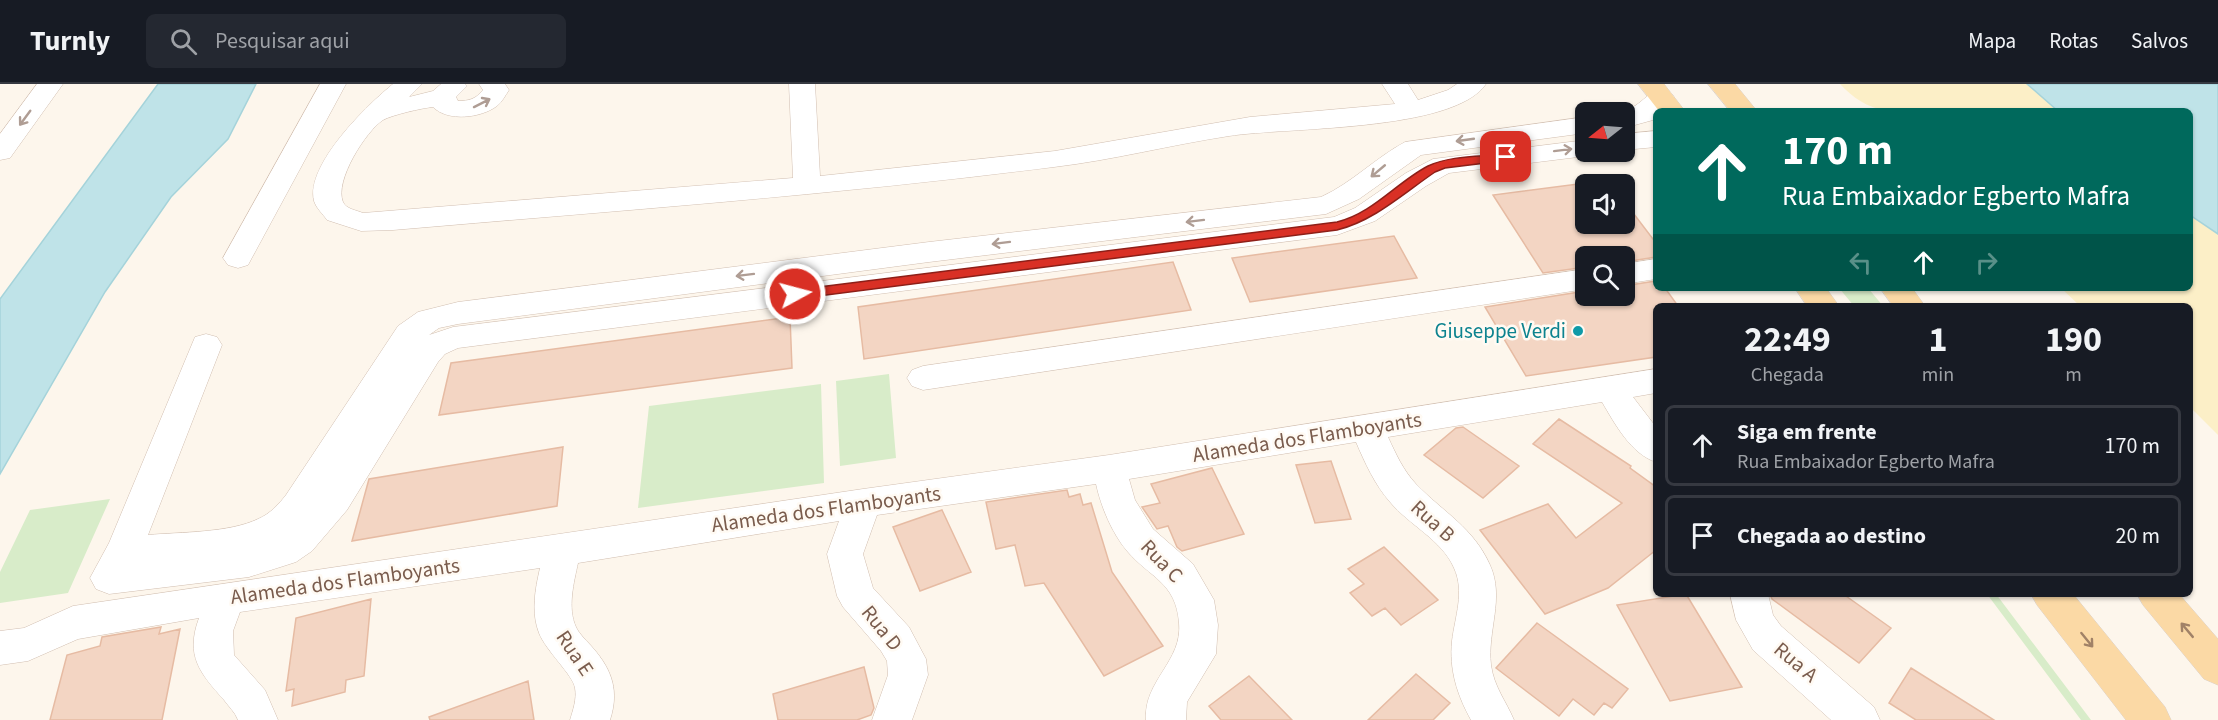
<!DOCTYPE html>
<html lang="pt">
<style>
body{margin:0;font-family:"Source Sans 3",sans-serif;background:#242831;color:#f1f3f6;height:100vh;display:flex;flex-direction:column;font-size:22px;white-space:nowrap}
*{box-sizing:border-box;margin:0}
p{font-size:20px;color:#9ea1a6}
.icon{flex:none;width:33px;height:33px;fill:none;stroke:currentColor;stroke-width:2;stroke-linecap:round;stroke-linejoin:round}
.map{position:relative;flex:1;overflow:hidden}
.side{position:absolute;left:1653px;top:219px;width:540px;height:294px;display:flex;flex-direction:column;background:#171b24;border-radius:9px;box-shadow:0 2px 4px #0004}
.side>*{flex:none}
.banner{position:absolute;left:1653px;top:24px;width:540px;height:183px;border-radius:9px;box-shadow:0 2px 4px #0004;background:#00695c;color:#fff;overflow:hidden}
.needle{width:39px;rotate:253deg}
.tools{position:absolute;left:1575px;top:18px;display:grid;gap:12px}
.tools a{display:grid;place-items:center;width:60px;height:60px;border-radius:9px;background:#171b24;box-shadow:0 2px 4px #0004;font-size:30px}
.pin{position:absolute;display:grid;place-items:center;width:51px;height:51px;color:#fff;margin:-26px;border-radius:12px;box-shadow:0 3px 9px #0006}
.me{position:absolute;width:66px;margin:-33px;rotate:83deg;stroke-linejoin:round;filter:drop-shadow(0 0 4px #0008)}
.turn{display:flex;align-items:center;gap:21px;height:126px;padding:0 30px;font-size:27px}
.turn .icon{width:78px;height:78px;stroke-width:2.5}
.turn b{display:block;font-size:42px;line-height:51px}
.lanes{display:flex;align-items:center;height:57px;padding:0 30px;background:#0003;justify-content:center;gap:30px;direction:ltr}
.lanes .off{opacity:.35}
.eta{display:flex;justify-content:space-evenly;align-items:center;height:102px;text-align:center}
.eta b{font-size:36px;font-weight:700;line-height:42px}
ul{padding:0;list-style:none}
li{display:flex;align-items:center;gap:18px;height:81px;margin:0 12px 9px;padding:0 18px;border:3px solid #363941;border-radius:9px}
li div{flex:1}
li b{display:block;font-size:22px}
li em{font-style:normal}
header{display:flex;align-items:center;gap:36px;box-sizing:border-box;height:84px;padding:0 30px;background:#171b24;border-bottom:2px solid #363941}
header strong{font-size:28px}
nav{display:flex;gap:33px;margin-inline-start:auto;font-size:21px}
.search{width:420px;height:54px;background:#242831;display:flex;align-items:center;gap:15px;box-sizing:border-box;padding:0 21px;border-radius:9px;color:#9ea1a6;font-size:22px}
.map>svg:first-child{display:block}
.green{fill:#d8ecc9}
.sand{fill:#fcefc7}
.water{fill:#bfe3e8;stroke:#a5d3da;stroke-width:1.5}
.building{fill:#f3d5c3;stroke:#e6bba3;stroke-width:1.5}
.lines{fill:none;stroke-linecap:round;stroke-linejoin:round}
.minor-casing{stroke:#d1beb0;stroke-width:1}
.major-casing{stroke:#dad1cd;stroke-width:1}
.minor{fill:#fff;fill-rule:evenodd}
.major{fill:#fbd9a5;fill-rule:evenodd}
.oneway{stroke:#af9d94}
.oneway2{stroke:#a18267}
.route{fill:#d93025;stroke:#8d1f18;stroke-width:1.5}
.culture-dot{fill:#0f9aa8;stroke:#fffaf3;stroke-width:2}
.labels{text-anchor:middle;dominant-baseline:central;stroke-width:5;stroke-linejoin:round;paint-order:stroke}
.culture-label{font-size:21px;fill:#0d838f;stroke:#fffaf3;text-anchor:end}
.street-label{font-size:21px;fill:#7a5c4d;stroke:#fffaf3}
</style>
<header>
<strong>Turnly</strong>
<div class="search"><svg class="icon" aria-label="search" viewBox="0 0 24 24"><circle cx="10" cy="10" r="6"/><path d="M15 15l6 6"/></svg>Pesquisar aqui</div>
<nav><a>Mapa</a><a>Rotas</a><a>Salvos</a></nav>
</header>
<div class="map">
<svg width="2218" height="636" viewBox="0 0 2218 636">
<rect width="100%" height="100%" fill="#fdf6ec"/>
<!-- green -->
<path class="green" d="M1839 204H1868L1883 222H1854Z
M889 290 896 374 840 382 836 297Z
M821 300 824 399 638 424 649 322Z
M110 415 68 509 0 519V488L30 426Z
M1987 510H1996L2091 636H2081Z"/>
<!-- sand -->
<path class="sand" d="M1840 0H2027L2058 27H1886C1867 23 1853 14 1840 0Z
M2190 131 2218 150V351L2190 323V222H2080L2061 204H2190Z"/>
<!-- water -->
<path class="water" d="M158 0H256L228 55 171 113 105 208 0 390V215Z
M2027 0H2218V150L2190 131V27H2058Z"/>
<!-- building -->
<path class="building" d="M1609 96 1612 100H1586V140H1624V117L1656 159V173L1624 178V172H1586V183L1543 189 1493 111Z
M1394 152 1417 194 1250 218 1232 174Z
M1173 178 1191 226 864 275 858 223Z
M1656 197V204H1665L1678 222H1656V273L1526 292 1485 223 1586 207V212H1624V202Z
M790 233 792 284 439 331 451 279Z
M1559 335 1631 382 1630 384 1656 403V466L1608 504 1545 530 1480 446 1548 420 1576 454 1622 419 1533 360Z
M1463 343 1519 382 1483 414 1424 371 1456 344Z
M563 363 557 422 352 457 369 395Z
M1331 377 1351 435 1315 439 1296 381Z
M1212 384 1244 450 1182 467 1177 463 1168 442 1157 445 1142 423 1160 419 1151 400Z
M1067 406 1069 413 1080 410 1083 421 1091 419 1112 488 1163 562 1104 592 1044 499 1025 502 1015 461 996 465 986 418Z
M942 426 971 488 920 507 893 443Z
M1384 463 1438 516 1401 541 1385 524 1372 532 1350 509 1364 500 1348 485Z
M1686 510 1742 603 1670 617 1617 521Z
M1770 510H1843L1891 544 1859 579 1772 515Z
M371 515 364 592 346 596 345 608 292 622 294 605 286 607 296 534Z
M1537 539 1628 605 1612 624 1604 619 1594 631 1573 615 1559 632 1496 584Z
M161 543 159 550 180 545 162 636H50L67 571 100 562 102 553Z
M864 583 874 624 871 631 857 636H778L773 610Z
M1911 584 1994 636H1916L1889 619Z
M1416 590 1450 619 1433 636H1368Z
M1249 592 1292 636H1221L1209 622Z
M528 597 534 636H430L429 633Z"/>
<g class="lines">
<defs>
<path id="minor" d="M37 0H63L10 74 0 76V50Z
M320 0H346L248 181 238 184 228 181 223 174Z
M393 0H422L409 13 433 7 441 0H465L467 2 456 13 458 17C469 17 476 15 483 6L479 0H505L509 6C505 12 502 18 497 22 481 34 448 38 433 23 422 24 392 31 383 36 366 47 334 97 343 118 346 125 356 126 363 129L793 94 789 0H815L820 92 1055 67 1250 33 1395 20 1382 0H1408L1418 16 1448 6 1457 0H1486C1453 48 1287 43 1229 52 1170 61 1113 76 1054 83 834 111 613 127 393 146L361 147 327 136C323 130 316 124 314 117 305 81 368 20 393 0Z
M1661 5 1670 8 1674 13 1662 27H1656L1653 36 1624 44V28H1621C1641 23 1644 10 1661 5Z
M1586 33V49L1421 71 1359 115 1326 130 929 178 458 240 439 244 429 251 453 243 1334 133 1355 124 1406 89 1433 75 1586 56V68H1597L1586 72 1449 89 1426 102 1375 137 1337 151 458 264 445 270 438 278 347 426 312 467 296 478 249 493 109 510 96 505 90 494 109 459 195 253 206 250 217 253 222 261 148 451C181 448 229 449 258 435 270 430 279 420 286 411L398 242 418 228 458 218 929 158 1321 113C1352 99 1375 74 1405 58Z
M1656 47V63L1624 66V50Z
M1656 175V195L1624 200V180Z
M1586 185V205L923 306 912 302 907 294 912 286 923 282Z
M1656 285V309L1633 313 1656 343V378C1631 370 1615 340 1602 318L1388 353C1396 370 1403 386 1416 400 1444 429 1473 443 1490 481 1505 514 1487 547 1491 581 1494 603 1506 617 1514 636H1471C1457 611 1449 585 1452 557 1455 532 1465 508 1454 484 1442 456 1409 441 1390 418 1375 401 1365 379 1356 358L1129 395 1135 416 1153 445 1193 480 1214 516 1218 541 1216 570 1187 618 1186 636H1146C1143 597 1183 577 1179 539 1176 498 1150 494 1127 467 1112 449 1101 423 1096 400L877 431 863 470 873 504 909 543 926 575 928 591 912 636H872L888 591 887 577 881 567 843 523 837 512 827 470 839 437 578 479C574 498 567 524 576 543 579 550 588 558 593 564 613 587 619 608 610 636H570C573 626 577 615 575 604 573 591 546 567 539 549 531 528 535 506 540 484L240 528 233 547 234 571 265 606 278 636H238C235 628 229 623 224 616 200 589 185 572 199 534L78 555 28 577 0 581V547L24 544 73 522 863 405 1109 371Z
M1730 510H1768L1773 531 1781 542 1874 623 1880 636H1831L1753 566 1736 536Z"/>
<path id="major" d="M1638 0H1664L1685 27H1659Z
M1708 0H1735L1757 27H1730Z
M1795 204H1826L1839 222H1807Z
M1880 204H1912L1925 222H1893Z
M2031 510H2073L2165 623 2171 636H2126L2037 521Z
M2137 510H2179L2218 555V601L2204 595 2143 521Z"/>
</defs>
<!-- minor casing -->
<use href="#minor" class="minor-casing"/>
<!-- major casing -->
<use href="#major" class="major-casing"/>
<!-- minor -->
<use href="#minor" class="minor"/>
<!-- major -->
<use href="#major" class="major"/>
</g>
<!-- one-way arrows -->
<defs><path id="oneway-shaft" d="M-6 0H5M1.5-3L5.5 0L1.5 3" fill="none" stroke-width="1.6" stroke-linecap="round" stroke-linejoin="round" transform="scale(1.5)"/></defs>
<g class="oneway">
<use href="#oneway-shaft" transform="translate(482 19) rotate(-27)"/>
<use href="#oneway-shaft" transform="translate(25 34) rotate(126)"/>
<use href="#oneway-shaft" transform="translate(1465 56) rotate(172)"/>
<use href="#oneway-shaft" transform="translate(1563 66) rotate(-7)"/>
<use href="#oneway-shaft" transform="translate(1378 87) rotate(140)"/>
<use href="#oneway-shaft" transform="translate(1195 137) rotate(173)"/>
<use href="#oneway-shaft" transform="translate(1001 159) rotate(173)"/>
<use href="#oneway-shaft" transform="translate(745 191) rotate(173)"/>
</g>
<g class="oneway2">
<use href="#oneway-shaft" transform="translate(2187 546) rotate(-130)"/>
<use href="#oneway-shaft" transform="translate(2087 556) rotate(51)"/>
</g>
<!-- route -->
<path class="route" d="M1506 70 1510 71V76L1445 84 1435 88C1404 109 1374 137 1337 146L795 215 789 210 795 206 1337 138C1372 130 1397 98 1428 82 1451 71 1482 73 1506 70Z"/>
<!-- markers -->
<circle class="culture-dot" cx="1578" cy="247" r="6"/>
<g class="labels">
<!-- culture labels -->
<g class="culture-label">
<text x="1566" y="247">Giuseppe Verdi</text>
</g>
<!-- street labels -->
<g class="street-label">
<text transform="translate(1307 353) rotate(-9)">Alameda dos Flamboyants</text>
<text transform="translate(826 425) rotate(-8)">Alameda dos Flamboyants</text>
<text transform="translate(1433 437) rotate(42)">Rua B</text>
<text transform="translate(1162 477) rotate(46)">Rua C</text>
<text transform="translate(345 497) rotate(-8)">Alameda dos Flamboyants</text>
<text transform="translate(882 544) rotate(51)">Rua D</text>
<text transform="translate(575 569) rotate(56)">Rua E</text>
<text transform="translate(1796 578) rotate(40)">Rua A</text>
</g>
</g>
</svg>
<div class="tools">
<a><svg class="needle" viewBox="-14 -14 28 28"><path d="M0-13l5 13h-10z" fill="#e53935"/><path d="M0 13l5-13h-10z" fill="#9ea1a6"/></svg></a>
<a><svg class="icon" aria-label="sound" viewBox="0 0 24 24"><path d="M4 9h4l5-4v14l-5-4H4zM17 9q2 3 0 6"/></svg></a>
<a><svg class="icon" aria-label="search" viewBox="0 0 24 24"><circle cx="10" cy="10" r="6"/><path d="M15 15l6 6"/></svg></a>
</div>
<div class="pin" style="left:1506px;top:73px;background:#d93025"><svg class="icon" aria-label="arrive" viewBox="0 0 24 24"><path d="M6 21V4h12l-3 4 3 4H6"/></svg></div>
<svg class="me" style="left:795px;top:210px" viewBox="-20 -20 40 40"><circle r="17" fill="#d93025" stroke="#fff" stroke-width="3"/><path d="M0-11L8 9 0 5-8 9z" fill="#fff"/></svg>
<div class="banner">
<div class="turn"><svg class="icon" aria-label="ahead" viewBox="0 0 24 24"><path d="M12 20V5M6 11l6-6 6 6"/></svg><div><b>170 m</b>Rua Embaixador Egberto Mafra</div></div>
<div class="lanes"><svg class="icon off" aria-label="left" viewBox="0 0 24 24"><path d="M17 20v-9H6M10 6l-5 5 5 5"/></svg><svg class="icon" aria-label="ahead" viewBox="0 0 24 24"><path d="M12 20V5M6 11l6-6 6 6"/></svg><svg class="icon off" aria-label="right" viewBox="0 0 24 24"><path d="M7 20v-9h11M14 6l5 5-5 5"/></svg></div>
</div>
<section class="side">
<div class="eta">
<div><b>22:49</b><p>Chegada</p></div>
<div><b>1</b><p>min</p></div>
<div><b>190</b><p>m</p></div>
</div>
<ul>
<li><svg class="icon" aria-label="ahead" viewBox="0 0 24 24"><path d="M12 20V5M6 11l6-6 6 6"/></svg><div><b>Siga em frente</b><p>Rua Embaixador Egberto Mafra</p></div><em>170 m</em></li>
<li><svg class="icon" aria-label="arrive" viewBox="0 0 24 24"><path d="M6 21V4h12l-3 4 3 4H6"/></svg><div><b>Chegada ao destino</b></div><em>20 m</em></li>
</ul>
</section>
</div>
